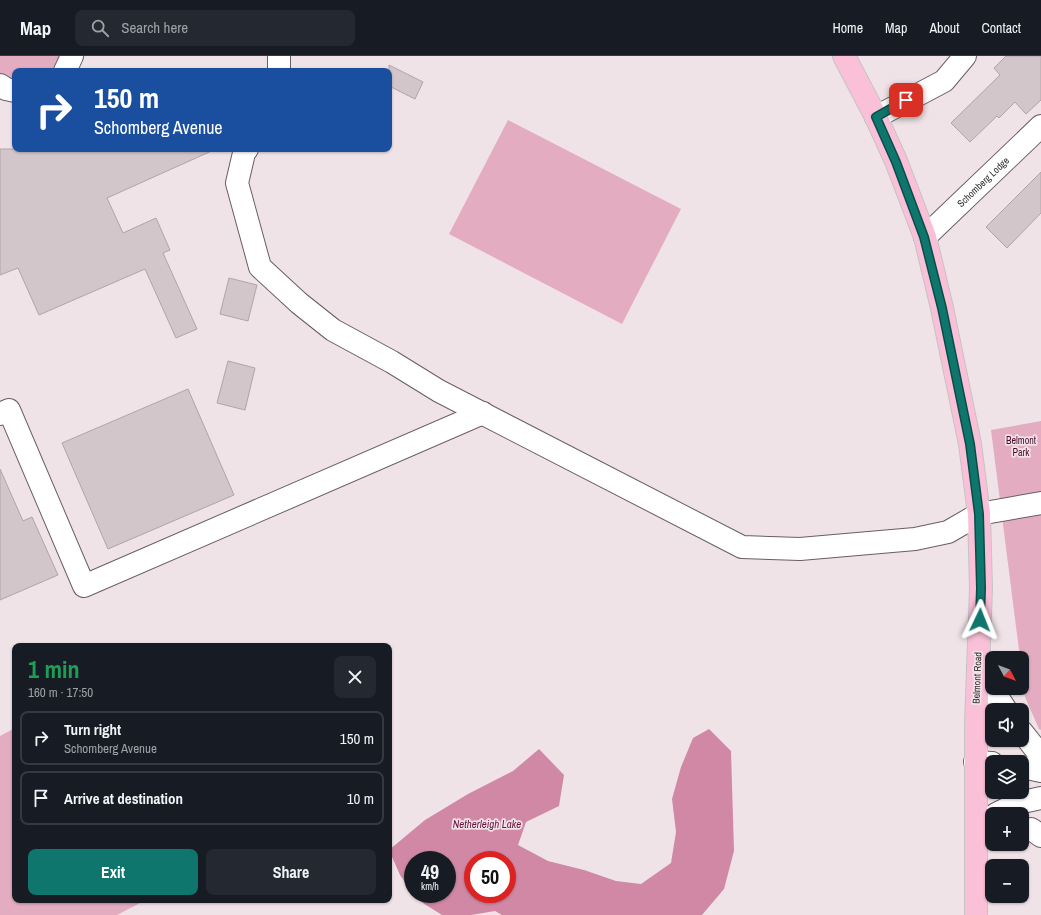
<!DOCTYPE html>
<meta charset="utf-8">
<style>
body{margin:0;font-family:"Archivo Narrow",sans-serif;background:#242831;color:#f1f3f6;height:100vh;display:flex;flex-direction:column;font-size:15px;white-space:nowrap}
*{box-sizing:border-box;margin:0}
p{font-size:13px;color:#9ea1a6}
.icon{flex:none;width:22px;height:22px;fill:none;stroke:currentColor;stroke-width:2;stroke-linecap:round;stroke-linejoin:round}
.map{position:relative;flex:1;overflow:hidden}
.drawer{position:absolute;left:12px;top:587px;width:380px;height:260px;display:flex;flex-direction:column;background:#171b24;border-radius:8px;box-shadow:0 1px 3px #0004}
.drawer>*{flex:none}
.hud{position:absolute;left:12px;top:12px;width:380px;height:84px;border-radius:8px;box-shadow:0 1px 3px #0004;background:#1a4fa0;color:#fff;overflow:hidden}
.needle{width:26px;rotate:131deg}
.fabs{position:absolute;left:985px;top:595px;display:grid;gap:8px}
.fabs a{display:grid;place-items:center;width:44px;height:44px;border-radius:8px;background:#171b24;box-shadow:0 1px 3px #0004;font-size:20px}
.speed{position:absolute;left:404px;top:795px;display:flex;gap:8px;font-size:20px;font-weight:700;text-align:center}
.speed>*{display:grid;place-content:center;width:52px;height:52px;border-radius:50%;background:#171b24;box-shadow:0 1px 3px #0004;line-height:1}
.speed small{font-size:10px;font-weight:400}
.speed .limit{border:6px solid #d22;background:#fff;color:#111}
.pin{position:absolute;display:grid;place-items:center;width:34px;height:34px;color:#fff;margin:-17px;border-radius:8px;box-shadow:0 2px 6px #0006}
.me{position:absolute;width:44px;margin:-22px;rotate:2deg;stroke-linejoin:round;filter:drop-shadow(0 0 3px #0008)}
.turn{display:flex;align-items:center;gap:14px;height:84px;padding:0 16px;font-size:18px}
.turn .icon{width:52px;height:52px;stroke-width:2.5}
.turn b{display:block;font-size:28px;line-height:34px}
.round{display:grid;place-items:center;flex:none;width:42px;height:42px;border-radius:8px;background:#242831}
.summary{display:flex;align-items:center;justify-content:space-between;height:68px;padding:0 16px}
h1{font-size:24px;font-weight:700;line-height:30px;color:#1e9e55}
.button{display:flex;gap:8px;margin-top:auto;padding:8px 16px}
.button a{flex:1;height:46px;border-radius:8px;background:#0f766e;color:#fff;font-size:16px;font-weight:700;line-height:46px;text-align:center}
.button a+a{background:#242831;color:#f1f3f6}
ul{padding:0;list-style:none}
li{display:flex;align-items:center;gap:12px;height:54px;margin:0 8px 6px;padding:0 8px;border:2px solid #363941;border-radius:8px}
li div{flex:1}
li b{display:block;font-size:15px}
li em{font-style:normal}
header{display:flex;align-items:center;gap:24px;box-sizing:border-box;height:56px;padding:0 20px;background:#171b24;border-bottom:1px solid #363941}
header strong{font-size:19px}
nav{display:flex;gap:22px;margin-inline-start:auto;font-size:14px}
.search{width:280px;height:36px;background:#242831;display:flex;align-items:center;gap:10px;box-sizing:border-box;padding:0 14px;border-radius:8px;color:#9ea1a6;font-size:15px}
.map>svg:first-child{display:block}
.green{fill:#e3acc1}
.water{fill:#d188a5;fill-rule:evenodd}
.building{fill:#d3c6cb;stroke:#b0a4a8}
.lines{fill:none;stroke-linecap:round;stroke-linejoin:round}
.minor-casing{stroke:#695e62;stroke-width:24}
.major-casing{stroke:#c5c4c4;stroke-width:24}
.minor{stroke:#fff;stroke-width:22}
.major{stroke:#f9c0d7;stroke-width:22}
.route-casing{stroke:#0a4d48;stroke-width:10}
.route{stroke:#0f766e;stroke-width:7}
.labels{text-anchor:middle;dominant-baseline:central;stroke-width:3.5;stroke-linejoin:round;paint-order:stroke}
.street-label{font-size:10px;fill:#312d2e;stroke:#f0e3e8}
.park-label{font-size:10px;fill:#4c0b2d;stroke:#f0e3e8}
.water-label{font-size:11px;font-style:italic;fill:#69133f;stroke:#f0e3e8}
</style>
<header>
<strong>Map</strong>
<div class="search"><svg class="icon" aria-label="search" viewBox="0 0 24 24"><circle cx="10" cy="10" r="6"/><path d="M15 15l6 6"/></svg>Search here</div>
<nav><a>Home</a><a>Map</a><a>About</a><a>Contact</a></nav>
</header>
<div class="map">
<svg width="1041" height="859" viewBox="0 0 1041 859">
<rect width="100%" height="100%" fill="#f0e3e8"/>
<!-- green -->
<path class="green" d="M0 0H60L56 9 51 15H15V25L6 23 0 18Z
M508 64 681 153 622 268 449 178Z
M1041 365V674L1039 673 1025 641 1022 620V602H1020L991 374Z
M15 672V844H146L117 859H0V680Z"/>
<!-- water -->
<path class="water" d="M709 673 731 695 734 795 724 833 702 859H502L495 855 471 859H442L418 844 413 838H447V804H413V838L400 819 389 794 425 764 468 738 513 715 539 693 564 719 559 750 526 766 518 789 548 805 584 814 616 825 641 828 671 807 676 776 672 743 681 711 693 682ZM473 804H507V838H473Z"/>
<!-- building -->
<path class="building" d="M1006 0H1041V44L1026 58 1015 46 999 62 997 60 970 86 951 67 1000 19 994 12Z
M389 9 423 26 415 43 389 30Z
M0 93H216L107 142 123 177 156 162 170 194 163 197 197 273 176 282 145 213 39 259 18 212 0 219Z
M1041 116V157L1007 192 986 171Z
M229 222 257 229 248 265 220 258Z
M228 305 255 312 245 354 217 347Z
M188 333 234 439 108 493 62 387Z
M0 413 23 465 32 461 58 519 0 544Z"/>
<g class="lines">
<defs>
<g id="minor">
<path d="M65 15 72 0"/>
<path d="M279 15V0"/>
<path d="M0 29 6 33 15 35"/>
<path d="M876 61 944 25 965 0"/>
<path d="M247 93 244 97 237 127 260 211 299 247 333 274 392 306 439 335 742 491 800 493 915 483 948 476 979 458 1041 447"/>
<path id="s1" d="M925 181 1041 70"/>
<path d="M0 358 9 354 84 530 483 357"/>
<path d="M978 612 1006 654"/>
<path d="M1022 676 1041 700"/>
<path d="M975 706 992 707"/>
<path d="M1022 711 1041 715"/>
<path d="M996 758 1018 747 1041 742"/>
<path d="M1031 773 1041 780"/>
</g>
<path id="major" d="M844 0 876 61 896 105 925 181 942 252 970 388 979 458 981 532 976 668V859"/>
</defs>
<!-- minor casing -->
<use href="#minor" class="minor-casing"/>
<!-- major casing -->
<use href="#major" class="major-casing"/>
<!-- minor -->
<use href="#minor" class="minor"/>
<!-- major -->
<use href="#major" class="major"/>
</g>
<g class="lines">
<defs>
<path id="route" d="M906 44 876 61 896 106 924 181 942 252 970 388 979 458 981 532 980 564"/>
</defs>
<!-- route casing -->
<use href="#route" class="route-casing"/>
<!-- route -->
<use href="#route" class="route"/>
</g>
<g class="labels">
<!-- street labels -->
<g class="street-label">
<text stroke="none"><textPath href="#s1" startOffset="80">Schomberg Lodge</textPath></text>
<text transform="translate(977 622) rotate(-88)">Belmont Road</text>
</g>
<!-- park labels -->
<g class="park-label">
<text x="1021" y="384">Belmont<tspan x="1021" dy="12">Park</tspan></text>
</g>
<!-- water labels -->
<g class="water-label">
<text x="487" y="768">Netherleigh Lake</text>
</g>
</g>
</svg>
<div class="fabs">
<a><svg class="needle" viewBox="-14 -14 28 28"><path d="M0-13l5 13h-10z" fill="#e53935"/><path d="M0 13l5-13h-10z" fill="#9ea1a6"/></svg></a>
<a><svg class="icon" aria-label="sound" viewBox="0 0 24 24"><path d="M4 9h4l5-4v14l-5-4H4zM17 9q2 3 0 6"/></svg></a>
<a><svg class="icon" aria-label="layers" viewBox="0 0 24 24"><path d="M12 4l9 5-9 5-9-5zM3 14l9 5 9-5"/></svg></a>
<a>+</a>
<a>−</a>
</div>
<div class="speed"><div>49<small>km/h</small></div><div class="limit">50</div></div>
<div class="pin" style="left:906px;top:44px;background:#d93025"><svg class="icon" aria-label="arrive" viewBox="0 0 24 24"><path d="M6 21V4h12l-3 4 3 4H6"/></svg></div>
<svg class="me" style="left:980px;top:564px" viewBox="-20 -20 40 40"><path d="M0-17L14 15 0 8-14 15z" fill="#0f766e" stroke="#fff" stroke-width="4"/></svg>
<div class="hud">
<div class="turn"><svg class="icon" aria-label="right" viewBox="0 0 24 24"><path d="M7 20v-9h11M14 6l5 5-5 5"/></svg><div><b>150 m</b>Schomberg Avenue</div></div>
</div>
<section class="drawer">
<div class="summary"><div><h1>1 min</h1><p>160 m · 17:50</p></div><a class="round"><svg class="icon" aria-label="close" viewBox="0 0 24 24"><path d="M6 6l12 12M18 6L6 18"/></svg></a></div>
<ul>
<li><svg class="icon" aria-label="right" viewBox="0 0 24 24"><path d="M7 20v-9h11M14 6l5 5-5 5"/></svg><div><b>Turn right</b><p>Schomberg Avenue</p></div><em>150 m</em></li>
<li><svg class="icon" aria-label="arrive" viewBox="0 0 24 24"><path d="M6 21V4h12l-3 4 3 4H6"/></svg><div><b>Arrive at destination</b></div><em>10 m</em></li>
</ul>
<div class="button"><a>Exit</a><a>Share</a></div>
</section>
</div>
